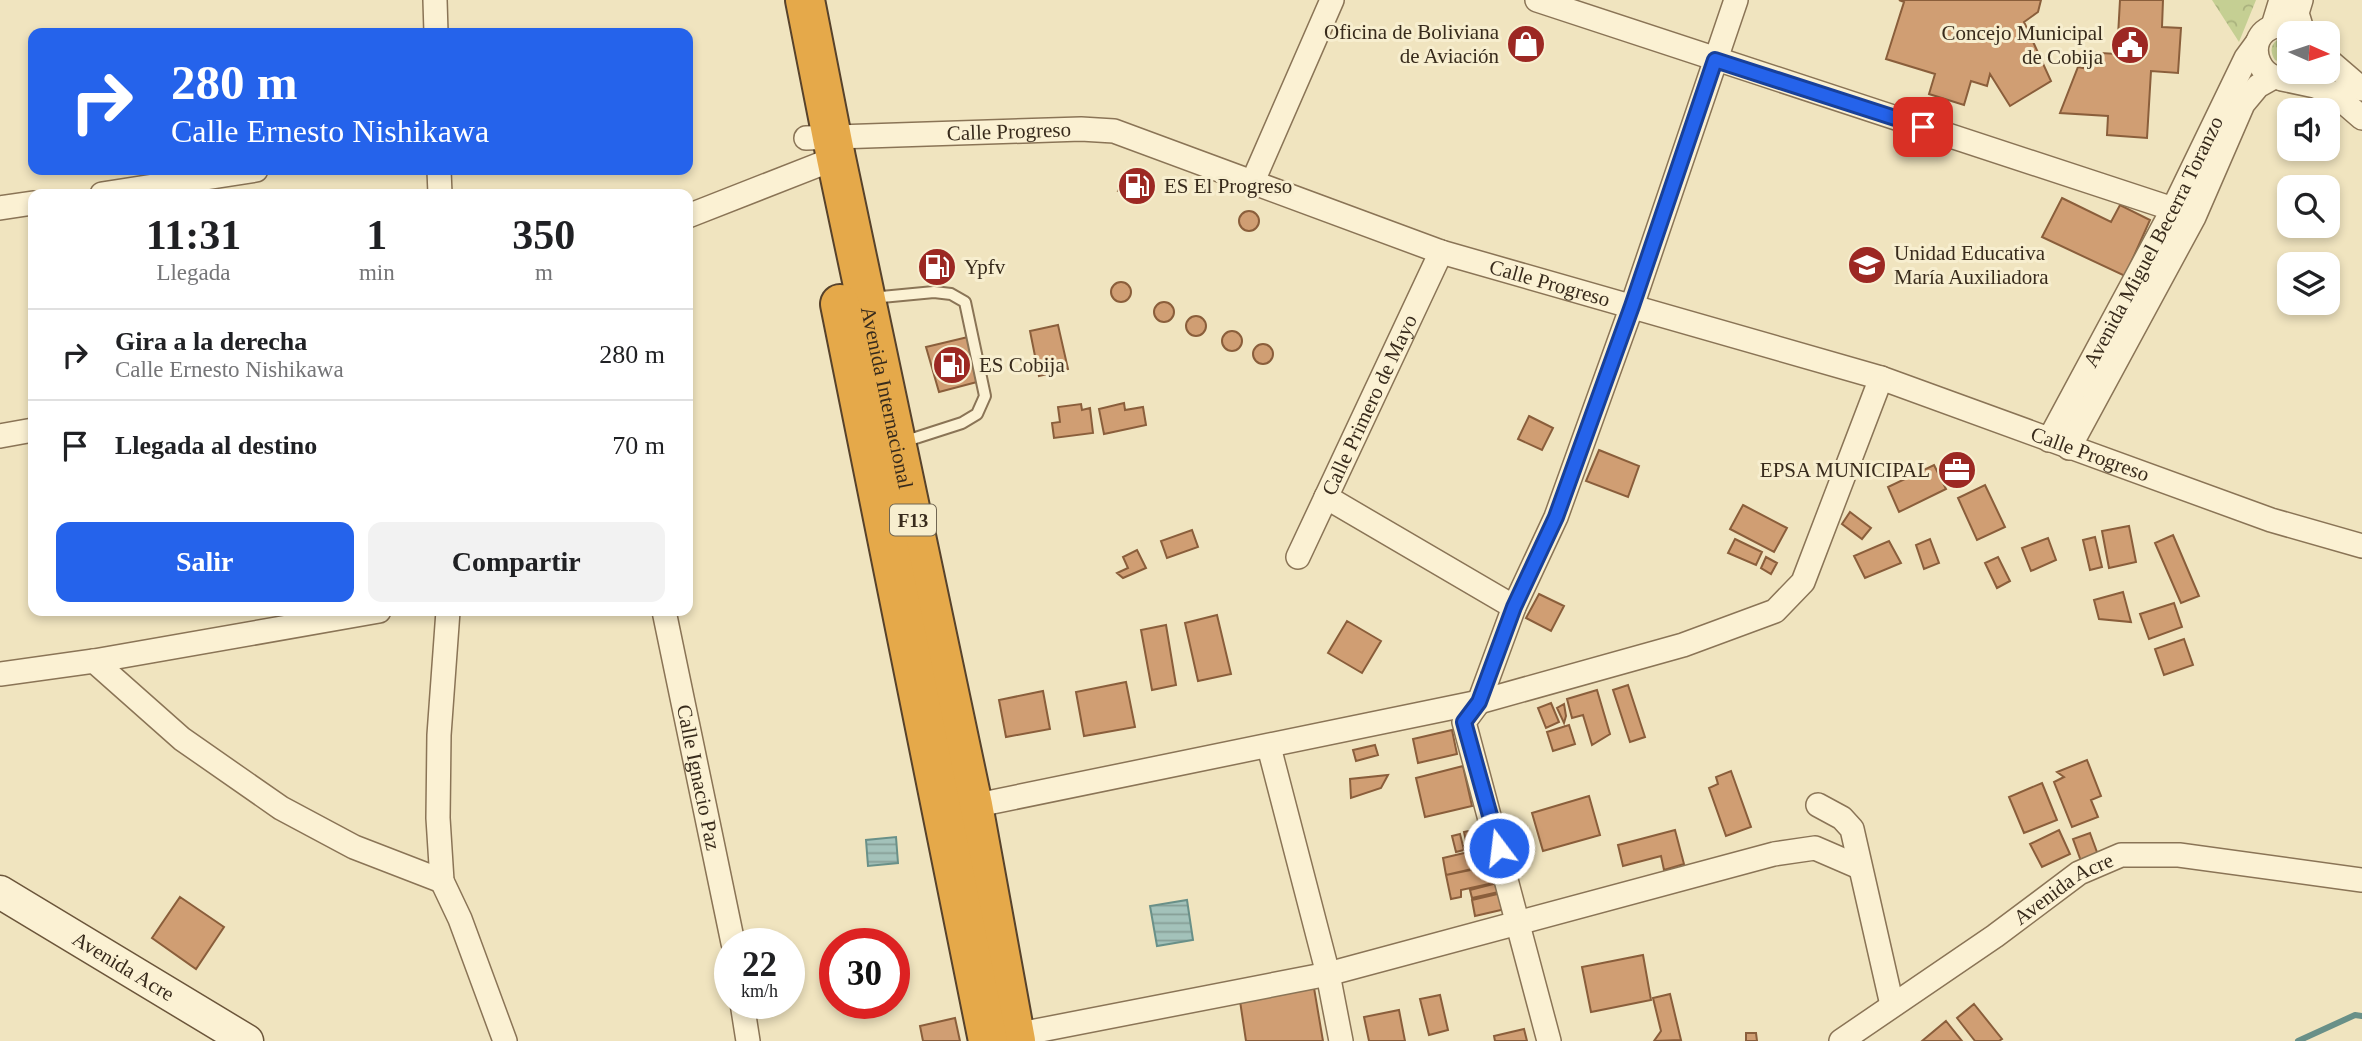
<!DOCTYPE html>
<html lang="es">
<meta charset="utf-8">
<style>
body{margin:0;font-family:"Times New Roman",serif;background:#f2f2f2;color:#202124;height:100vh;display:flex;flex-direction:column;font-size:26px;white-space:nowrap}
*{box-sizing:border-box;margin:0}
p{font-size:23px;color:#757577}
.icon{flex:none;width:38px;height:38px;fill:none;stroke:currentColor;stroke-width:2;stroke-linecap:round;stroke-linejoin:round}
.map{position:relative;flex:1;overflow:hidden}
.drawer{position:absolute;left:28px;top:189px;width:665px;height:427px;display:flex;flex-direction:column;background:#fff;border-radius:14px;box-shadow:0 4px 10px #0003}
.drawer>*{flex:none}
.top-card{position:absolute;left:28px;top:28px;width:665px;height:147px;border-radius:14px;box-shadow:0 4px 10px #0003;background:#2563eb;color:#fff;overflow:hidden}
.needle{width:46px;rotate:93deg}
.fabs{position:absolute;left:2277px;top:21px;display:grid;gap:14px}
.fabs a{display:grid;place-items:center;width:63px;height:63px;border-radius:14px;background:#fff;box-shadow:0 4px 10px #0003;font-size:35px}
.speed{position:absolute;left:714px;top:928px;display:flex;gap:14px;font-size:35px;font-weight:700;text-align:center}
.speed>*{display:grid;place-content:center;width:91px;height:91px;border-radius:50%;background:#fff;box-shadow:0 4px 10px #0003;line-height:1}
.speed small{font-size:18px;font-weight:400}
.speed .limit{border:10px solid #d22;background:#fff;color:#111}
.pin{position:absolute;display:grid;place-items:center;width:60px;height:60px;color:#fff;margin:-30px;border-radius:14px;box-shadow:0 4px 10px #0006}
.me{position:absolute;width:77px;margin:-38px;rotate:345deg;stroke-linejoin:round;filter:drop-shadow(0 0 5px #0008)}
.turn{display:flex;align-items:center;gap:24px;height:147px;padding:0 28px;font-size:32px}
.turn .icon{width:91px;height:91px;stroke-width:2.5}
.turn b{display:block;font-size:49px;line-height:60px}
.eta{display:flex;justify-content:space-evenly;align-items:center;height:119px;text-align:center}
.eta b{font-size:42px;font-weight:700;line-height:49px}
.primary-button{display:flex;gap:14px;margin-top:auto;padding:14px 28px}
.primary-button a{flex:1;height:80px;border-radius:14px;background:#2563eb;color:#fff;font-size:28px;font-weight:700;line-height:80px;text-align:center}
.primary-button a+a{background:#f2f2f2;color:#202124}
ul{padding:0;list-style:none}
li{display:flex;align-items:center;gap:21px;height:91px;padding:0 28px;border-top:2px solid #e0e0e0}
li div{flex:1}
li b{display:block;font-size:26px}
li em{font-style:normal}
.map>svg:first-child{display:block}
.grass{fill:url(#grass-tufts)}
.park{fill:url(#park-crowns)}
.water{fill:url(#water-rules);stroke:#699088;stroke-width:2}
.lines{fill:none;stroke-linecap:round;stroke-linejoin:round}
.stream{stroke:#699088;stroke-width:6}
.building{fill:#d09e73;stroke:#8a5e3b;stroke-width:2}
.lane-casing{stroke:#8a7456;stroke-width:14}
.street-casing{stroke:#8a7456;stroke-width:26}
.secondary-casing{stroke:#6b553a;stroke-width:35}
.highway-casing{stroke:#57422b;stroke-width:42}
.lane{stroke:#fbf1d3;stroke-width:10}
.street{stroke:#fbf1d3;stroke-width:23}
.secondary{stroke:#fbf1d3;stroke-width:32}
.highway{stroke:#e5a94a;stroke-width:38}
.route-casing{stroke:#184099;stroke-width:18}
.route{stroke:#2563eb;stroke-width:12}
.labels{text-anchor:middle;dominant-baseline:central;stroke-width:6;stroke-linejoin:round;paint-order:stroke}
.shield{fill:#f7eecf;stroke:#716652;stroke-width:2}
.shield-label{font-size:19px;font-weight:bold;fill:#382b1c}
.poi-label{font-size:21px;fill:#382b1c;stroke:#f7eecf;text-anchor:start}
.street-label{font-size:21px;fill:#382b1c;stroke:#f7eecf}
</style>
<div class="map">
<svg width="2362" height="1041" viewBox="0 0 2362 1041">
<defs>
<pattern id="grass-tufts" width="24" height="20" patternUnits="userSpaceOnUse" patternTransform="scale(1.75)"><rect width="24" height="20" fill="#c5cf93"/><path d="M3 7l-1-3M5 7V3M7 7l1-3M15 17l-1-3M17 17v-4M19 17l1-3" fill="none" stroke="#aab27e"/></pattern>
<pattern id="park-crowns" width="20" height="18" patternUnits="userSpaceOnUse" patternTransform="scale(1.75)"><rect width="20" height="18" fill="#c5cf93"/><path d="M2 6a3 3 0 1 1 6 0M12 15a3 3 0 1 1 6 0" fill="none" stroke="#aab27e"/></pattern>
<pattern id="water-rules" width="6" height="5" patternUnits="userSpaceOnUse" patternTransform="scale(1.75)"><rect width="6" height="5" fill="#a3c2ba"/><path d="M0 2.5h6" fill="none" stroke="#869e96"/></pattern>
</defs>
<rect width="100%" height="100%" fill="#f0e4bf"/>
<!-- grass -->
<path class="grass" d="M2280 38H2289V62L2282 63 2275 60C2269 51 2271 43 2280 38Z"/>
<!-- park -->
<path class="park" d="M2212 0H2256L2239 42Z"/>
<!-- water -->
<path class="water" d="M896 837 898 863 868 866 866 840Z
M1187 900 1193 940 1157 946 1150 906Z"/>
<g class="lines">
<!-- stream -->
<path class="stream" d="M2298 1041 2355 1015 2362 1016"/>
</g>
<!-- building -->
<path class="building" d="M1899 0H2041L2038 12 2024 22 2051 81 2010 106 1990 74 1987 86 1971 81 1964 105 1929 94 1935 74 1886 59 1904 2Z
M2120 0H2163L2162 27 2181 28 2178 73 2151 71 2147 138 2107 135 2108 116 2060 113 2078 67 2083 68 2084 52 2117 54Z
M1126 171 1152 181 1144 201 1118 191Z
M2062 198 2111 222 2120 205 2150 220 2125 276 2042 237Z
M1239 221a10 10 0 1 1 20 0a10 10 0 1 1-20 0Z
M1111 292a10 10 0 1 1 20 0a10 10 0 1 1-20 0Z
M1154 312a10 10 0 1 1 20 0a10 10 0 1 1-20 0Z
M1186 326a10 10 0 1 1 20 0a10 10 0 1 1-20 0Z
M1058 325 1068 369 1039 376 1030 331Z
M1222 341a10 10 0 1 1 20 0a10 10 0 1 1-20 0Z
M968 337 977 382 939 392 926 347Z
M1253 354a10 10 0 1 1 20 0a10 10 0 1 1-20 0Z
M1124 403 1125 410 1143 407 1146 425 1104 434 1099 409Z
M1081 404 1082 410 1090 408 1093 433 1054 438 1052 423 1060 422 1058 407Z
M1529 416 1553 428 1542 450 1518 439Z
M1599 450 1639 466 1628 497 1586 481Z
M1934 465 1946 489 1899 512 1888 487Z
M1985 485 2005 527 1977 540 1958 498Z
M1743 505 1787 528 1774 552 1730 529Z
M1850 512 1871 528 1862 539 1842 524Z
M2129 526 2136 562 2109 568 2102 531Z
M1192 530 1198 547 1167 558 1161 541Z
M2173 535 2199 596 2181 603 2155 543Z
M2095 537 2102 567 2090 570 2083 540Z
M2048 538 2056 560 2031 571 2022 548Z
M1735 539 1762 552 1756 565 1728 553Z
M1930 539 1939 563 1924 569 1916 545Z
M1889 541 1901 563 1865 578 1854 556Z
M1137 550 1146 568 1123 578 1117 573 1128 568 1123 557Z
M1766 557 1777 563 1771 574 1761 568Z
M1998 557 2010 581 1997 588 1985 563Z
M2123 592 2131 622 2099 619 2094 600Z
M1539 594 1564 606 1551 631 1526 618Z
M2174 603 2182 627 2149 639 2140 614Z
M1217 615 1231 674 1198 681 1185 623Z
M1347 621 1381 641 1362 673 1328 653Z
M1166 625 1176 685 1152 690 1141 630Z
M2184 639 2193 665 2164 675 2155 649Z
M1126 682 1135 727 1084 736 1076 692Z
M1628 685 1645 737 1630 742 1613 690Z
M1597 690 1610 734 1592 745 1583 715 1572 718 1567 699Z
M1043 691 1050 729 1006 737 999 700Z
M1551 703 1559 722 1546 728 1538 708Z
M1564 704 1566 716 1564 723 1557 708Z
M1569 725 1575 744 1553 751 1547 732Z
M1452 730 1457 754 1418 763 1413 739Z
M1375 745 1378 755 1356 761 1353 750Z
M2087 760 2101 796 2091 800 2098 817 2072 827 2054 782 2064 777 2057 772Z
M1463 766 1472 806 1425 817 1416 778Z
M1731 771 1751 827 1726 836 1709 788 1718 784 1716 777Z
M1388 775 1381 788 1351 798 1350 779Z
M2042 783 2057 820 2024 833 2009 797Z
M1589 796 1600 835 1543 851 1532 813Z
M1478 829 1482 846 1468 850 1464 832Z
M1675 830 1684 864 1664 870 1661 856 1623 866 1618 845Z
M2059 830 2070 854 2042 867 2030 844Z
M2090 833 2098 855 2081 861 2073 839Z
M1460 834 1464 850 1456 852 1452 836Z
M1481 849 1485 866 1446 875 1443 858Z
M1495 865 1498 882 1461 890V897L1451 899 1446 875Z
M1501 882 1503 891 1472 898 1470 890Z
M1510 891 1514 907 1475 916 1472 900Z
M180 897 224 927 196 969 152 938Z
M1643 955 1651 1000 1591 1012 1582 967Z
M1314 988 1323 1041H1246L1240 1001Z
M1670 994 1681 1040 1654 1041 1661 1031 1653 998Z
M1440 995 1448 1030 1429 1035 1420 999Z
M1974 1004 2002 1039 1999 1041H1975L1957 1018Z
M1399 1010 1405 1041H1369L1364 1017Z
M955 1018 960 1041H923L920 1026Z
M1946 1021 1962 1041H1922Z
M1524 1029 1527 1041H1495L1494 1036Z
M1746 1033H1756L1757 1041H1746Z"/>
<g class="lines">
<defs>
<path id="lane" d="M871 298 934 292 951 294 965 302 985 396 977 414 962 423 903 442"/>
<g id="street">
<path d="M435 0 436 33"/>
<path d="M1537 0 2173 209"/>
<path d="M2301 0 2297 13 2303 33"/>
<path d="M2273 26 2281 0"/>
<path d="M2328 60 2362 89"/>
<path d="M2300 72C2262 98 2237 36 2276 26 2286 23 2295 27 2302 33"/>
<path d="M2282 79 2315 86 2333 93 2362 118"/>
<path id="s1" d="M806 138 1081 129 1114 131 1441 252 1881 378 2271 520 2362 546"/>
<path d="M439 170 440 194"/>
<path d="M1253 181 1332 0"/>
<path d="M102 194 256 170"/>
<path d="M0 208 33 203"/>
<path d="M688 216 836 158"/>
<path d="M0 436 33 430"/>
<path id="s2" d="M2049 440 2173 209 2246 58 2257 43"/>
<path d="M2069 448 2194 217 2243 104 2258 86 2274 77"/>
<path d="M1326 497 1514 607"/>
<path id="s3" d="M1298 557 1441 252"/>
<path d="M448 611 439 735 438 818 442 881 460 919 505 1041"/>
<path id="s4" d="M664 611 733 943"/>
<path d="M94 661 182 739 281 808 354 847 442 881"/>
<path d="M0 674 94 661 379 611"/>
<path d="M1269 747 1328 974 1341 1041"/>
<path d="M1818 805 1842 818 1852 829 1892 1005"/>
<path d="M963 808 1479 702 1683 645 1775 611 1803 582 1881 378"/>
<path d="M742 1003 748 1041"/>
<path d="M1015 1035 1328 974 1774 854 1815 848 1859 867"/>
<path d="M1549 1041 1464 722 1479 702 1514 607 1556 517 1632 306 1736 0"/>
<path id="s5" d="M1841 1041 1995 936 2079 873 2121 855H2179L2362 880"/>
</g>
<g id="secondary">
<path id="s6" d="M0 892 247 1041"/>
</g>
<g id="highway">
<path id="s7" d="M805 0 836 158 973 805 1016 1041"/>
<path d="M840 304 988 1041"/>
</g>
</defs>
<!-- lane casing -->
<use href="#lane" class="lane-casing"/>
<!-- street casing -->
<use href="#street" class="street-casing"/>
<!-- secondary casing -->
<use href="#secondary" class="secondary-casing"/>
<!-- highway casing -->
<use href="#highway" class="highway-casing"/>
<!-- lane -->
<use href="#lane" class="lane"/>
<!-- street -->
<use href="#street" class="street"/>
<!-- secondary -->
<use href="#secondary" class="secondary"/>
<!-- highway -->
<use href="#highway" class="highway"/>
</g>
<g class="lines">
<defs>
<path id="route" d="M1499 848 1464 722 1479 702 1514 607 1556 517 1632 306 1715 60 1923 127"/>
</defs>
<!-- route casing -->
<use href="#route" class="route-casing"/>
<!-- route -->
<use href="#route" class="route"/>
</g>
<!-- icons -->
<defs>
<symbol id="shop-disc" viewBox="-11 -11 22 22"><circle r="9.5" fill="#9c2823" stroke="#f7eecf"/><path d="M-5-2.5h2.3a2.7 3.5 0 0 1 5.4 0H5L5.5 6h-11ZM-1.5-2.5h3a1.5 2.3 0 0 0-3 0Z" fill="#fff"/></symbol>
<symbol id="civic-disc" viewBox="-11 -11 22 22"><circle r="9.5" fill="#9c2823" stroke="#f7eecf"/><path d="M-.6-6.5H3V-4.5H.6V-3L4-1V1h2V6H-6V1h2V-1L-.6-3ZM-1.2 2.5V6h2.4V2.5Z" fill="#fff"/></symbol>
<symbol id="fuel-disc" viewBox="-11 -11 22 22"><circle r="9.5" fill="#9c2823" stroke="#f7eecf"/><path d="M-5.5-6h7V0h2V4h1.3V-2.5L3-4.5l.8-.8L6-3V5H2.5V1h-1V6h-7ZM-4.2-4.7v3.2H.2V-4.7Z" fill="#fff"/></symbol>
<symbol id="school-disc" viewBox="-11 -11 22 22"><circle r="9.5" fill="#9c2823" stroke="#f7eecf"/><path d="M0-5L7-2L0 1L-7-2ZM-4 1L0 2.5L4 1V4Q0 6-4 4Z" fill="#fff"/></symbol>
<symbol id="office-disc" viewBox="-11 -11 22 22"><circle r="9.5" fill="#9c2823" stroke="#f7eecf"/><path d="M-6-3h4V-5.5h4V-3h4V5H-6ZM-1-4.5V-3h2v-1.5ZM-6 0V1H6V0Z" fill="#fff"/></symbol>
</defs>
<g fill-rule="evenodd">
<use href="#shop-disc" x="1504" y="22" width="44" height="44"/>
<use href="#civic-disc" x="2108" y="23" width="44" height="44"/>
<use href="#fuel-disc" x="1115" y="164" width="44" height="44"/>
<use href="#school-disc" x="1845" y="243" width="44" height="44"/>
<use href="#fuel-disc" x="915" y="245" width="44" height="44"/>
<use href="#fuel-disc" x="930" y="343" width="44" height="44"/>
<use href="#office-disc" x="1935" y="448" width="44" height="44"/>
</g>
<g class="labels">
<!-- shield labels -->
<rect class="shield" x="890" y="504.5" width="46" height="31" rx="5"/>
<g class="shield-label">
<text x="913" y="520">F13</text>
</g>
<!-- poi labels -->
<g class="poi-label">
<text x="1499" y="32" text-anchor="end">Oficina de Boliviana<tspan x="1499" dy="24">de Aviación</tspan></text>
<text x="2103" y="33" text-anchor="end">Concejo Municipal<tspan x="2103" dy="24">de Cobija</tspan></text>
<text x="1164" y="186">ES El Progreso</text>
<text x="1894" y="253">Unidad Educativa<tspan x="1894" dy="24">María Auxiliadora</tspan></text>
<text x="964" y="267">Ypfv</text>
<text x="979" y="365">ES Cobija</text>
<text x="1930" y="470" text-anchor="end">EPSA MUNICIPAL</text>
</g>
<!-- street labels -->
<g class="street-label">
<text stroke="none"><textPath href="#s1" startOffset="203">Calle Progreso</textPath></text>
<text stroke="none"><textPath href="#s2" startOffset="224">Avenida Miguel Becerra Toranzo</textPath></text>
<text stroke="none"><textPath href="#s1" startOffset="770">Calle Progreso</textPath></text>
<text stroke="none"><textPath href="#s7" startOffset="406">Avenida Internacional</textPath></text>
<text stroke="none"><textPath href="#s3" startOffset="168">Calle Primero de Mayo</textPath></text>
<text stroke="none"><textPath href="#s1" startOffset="1337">Calle Progreso</textPath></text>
<text stroke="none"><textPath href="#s4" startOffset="170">Calle Ignacio Paz</textPath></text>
<text stroke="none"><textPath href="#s5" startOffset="270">Avenida Acre</textPath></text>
<text stroke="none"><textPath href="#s6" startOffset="144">Avenida Acre</textPath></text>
</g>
</g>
</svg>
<div class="fabs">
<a><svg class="needle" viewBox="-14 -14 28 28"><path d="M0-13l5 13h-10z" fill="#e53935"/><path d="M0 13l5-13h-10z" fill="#757577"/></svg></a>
<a><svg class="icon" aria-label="sound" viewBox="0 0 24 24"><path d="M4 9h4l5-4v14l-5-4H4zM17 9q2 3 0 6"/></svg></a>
<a><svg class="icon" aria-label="search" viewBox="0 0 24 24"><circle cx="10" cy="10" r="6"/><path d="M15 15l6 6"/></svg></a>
<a><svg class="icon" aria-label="layers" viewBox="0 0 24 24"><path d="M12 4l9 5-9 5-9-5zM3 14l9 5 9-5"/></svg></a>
</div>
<div class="speed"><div>22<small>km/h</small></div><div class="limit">30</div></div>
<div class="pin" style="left:1923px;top:127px;background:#d93025"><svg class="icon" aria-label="arrive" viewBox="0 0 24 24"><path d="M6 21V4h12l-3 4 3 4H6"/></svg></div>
<svg class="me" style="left:1499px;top:848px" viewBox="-20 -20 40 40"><circle r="17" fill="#2563eb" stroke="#fff" stroke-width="3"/><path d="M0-11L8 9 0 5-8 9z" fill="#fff"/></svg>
<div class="top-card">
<div class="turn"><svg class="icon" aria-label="right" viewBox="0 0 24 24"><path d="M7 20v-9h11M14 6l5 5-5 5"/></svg><div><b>280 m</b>Calle Ernesto Nishikawa</div></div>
</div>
<section class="drawer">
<div class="eta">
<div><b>11:31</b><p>Llegada</p></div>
<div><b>1</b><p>min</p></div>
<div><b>350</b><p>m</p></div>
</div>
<ul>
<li><svg class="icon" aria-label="right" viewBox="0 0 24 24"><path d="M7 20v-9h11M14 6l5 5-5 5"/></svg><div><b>Gira a la derecha</b><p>Calle Ernesto Nishikawa</p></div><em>280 m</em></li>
<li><svg class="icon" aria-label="arrive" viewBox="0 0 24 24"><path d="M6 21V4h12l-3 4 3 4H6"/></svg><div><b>Llegada al destino</b></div><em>70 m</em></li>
</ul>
<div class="primary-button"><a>Salir</a><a>Compartir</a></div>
</section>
</div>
